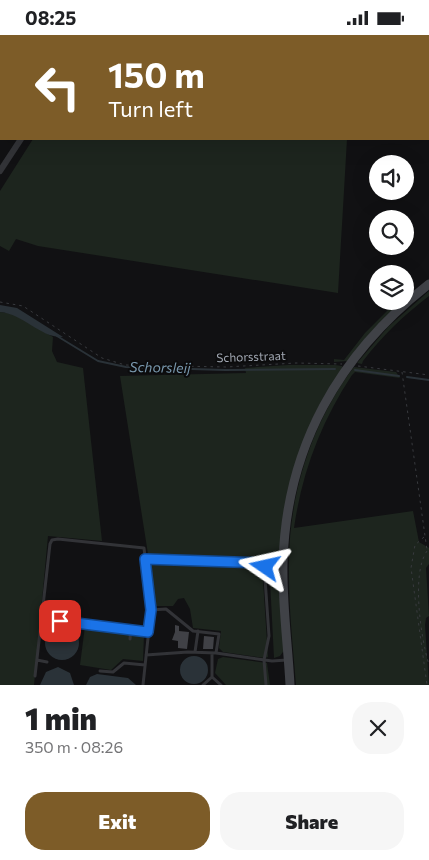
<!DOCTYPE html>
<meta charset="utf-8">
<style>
body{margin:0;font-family:Commissioner,sans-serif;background:#f6f6f6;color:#202124;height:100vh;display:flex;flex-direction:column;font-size:19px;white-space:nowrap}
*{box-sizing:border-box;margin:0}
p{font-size:16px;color:#757577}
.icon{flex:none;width:28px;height:28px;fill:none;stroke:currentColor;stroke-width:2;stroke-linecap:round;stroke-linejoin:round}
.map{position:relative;height:650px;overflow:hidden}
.drawer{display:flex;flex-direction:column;background:#fff;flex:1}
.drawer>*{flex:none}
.hud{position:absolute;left:0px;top:0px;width:430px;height:105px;box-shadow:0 5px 20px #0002;background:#7d5c28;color:#fff;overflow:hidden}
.tools{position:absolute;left:369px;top:120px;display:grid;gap:10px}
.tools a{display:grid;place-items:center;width:45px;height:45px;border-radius:50%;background:#fff;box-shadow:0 5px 20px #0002;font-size:25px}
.pin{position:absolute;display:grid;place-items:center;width:42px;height:42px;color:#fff;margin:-21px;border-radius:10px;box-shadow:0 2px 8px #0006}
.me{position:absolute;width:55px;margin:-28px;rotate:281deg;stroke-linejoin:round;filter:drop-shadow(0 0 4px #0008)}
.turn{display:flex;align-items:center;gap:18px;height:105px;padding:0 25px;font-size:22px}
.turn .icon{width:65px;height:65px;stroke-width:2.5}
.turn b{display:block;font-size:35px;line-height:42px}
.round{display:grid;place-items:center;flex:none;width:52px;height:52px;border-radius:20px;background:#f6f6f6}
.overview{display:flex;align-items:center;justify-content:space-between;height:85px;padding:0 25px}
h1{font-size:30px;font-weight:800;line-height:38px}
.primary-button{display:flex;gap:10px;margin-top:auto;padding:10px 25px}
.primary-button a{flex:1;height:58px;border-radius:20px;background:#7d5c28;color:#fff;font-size:20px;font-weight:800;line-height:58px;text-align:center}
.primary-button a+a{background:#f6f6f6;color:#202124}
.status{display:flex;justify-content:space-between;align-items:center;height:35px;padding:0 25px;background:#fff;direction:ltr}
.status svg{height:14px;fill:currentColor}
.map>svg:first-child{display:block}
.green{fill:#1d251e}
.water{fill:#2a3238}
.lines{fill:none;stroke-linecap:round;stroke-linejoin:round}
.stream{stroke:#2a3238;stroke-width:2}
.building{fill:#404146}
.path{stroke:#383a3e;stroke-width:1;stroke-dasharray:2.5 4;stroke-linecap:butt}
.lane{stroke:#323337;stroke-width:3}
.street{stroke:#323337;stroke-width:6}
.secondary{stroke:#404247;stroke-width:9}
.route-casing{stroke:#114b97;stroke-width:12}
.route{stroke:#1a73e8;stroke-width:9}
.labels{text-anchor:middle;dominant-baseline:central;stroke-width:4;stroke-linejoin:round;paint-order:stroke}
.street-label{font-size:12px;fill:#a2a8b3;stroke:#0c0c0d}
.water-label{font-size:14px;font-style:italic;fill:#7998ae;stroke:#0c0c0d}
</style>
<div class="status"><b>08:25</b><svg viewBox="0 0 49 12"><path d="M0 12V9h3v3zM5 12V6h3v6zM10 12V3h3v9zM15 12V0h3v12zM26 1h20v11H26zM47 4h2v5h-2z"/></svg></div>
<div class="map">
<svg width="429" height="650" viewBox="0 0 429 650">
<rect width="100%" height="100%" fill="#111113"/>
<!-- green -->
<path class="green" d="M71 0H429V78V1Z
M33 104H347L338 258 38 211 16 204 9 216 0 211V156Z
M429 256V261C404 280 382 301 363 326L362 329 357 328 388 292Z
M397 266H403L368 300 348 326 334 327V324L344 325 365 298Z
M0 277 14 279 53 302 52 316 57 327 83 333 102 506 48 501 34 650H0Z
M288 330H335L342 331 343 333 331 352 286 473 285 614 280 621 274 623 269 526 148 519 120 341 246 338 245 333Z
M354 332 396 337 400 343 355 337 352 340C321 387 302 437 294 493L413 476 419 507 429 513V529L426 533 429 581 426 583 425 590 429 650H296C293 610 288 568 289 528 289 459 312 387 354 332Z
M150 528 262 530 268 622 265 623 223 617 219 613 221 596 193 593 190 574 184 563 178 564 173 571H154Z
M85 591 144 600 143 626 123 624 111 635 80 630Z
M223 622 267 628 270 650H226L215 638 218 624Z"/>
<!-- water -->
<path class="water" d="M0 270 17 273 63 302C40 303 24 279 0 277Z
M45 608a17 17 0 1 1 34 0a17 17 0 1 1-34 0Z
M180 635a14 14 0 1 1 28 0a14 14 0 1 1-28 0Z
M58 632 70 638 74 650H40L46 637Z
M97 639 128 643 136 650H86L90 642Z"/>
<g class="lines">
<!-- stream -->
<path class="stream" d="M57 301 98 326 126 332 225 335 335 334
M355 335 399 341
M407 342 429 345"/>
</g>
<!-- building -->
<path class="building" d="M175 590 179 591V596L189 597 187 614 178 613V606L172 605 175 597Z
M204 601 214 602 213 614H203Z"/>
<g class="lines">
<!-- path -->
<path class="path" d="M0 267 23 271 102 323 125 330 226 332 296 328 342 329
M358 331 429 340
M402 337 427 515
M424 502 415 510 411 533 427 650
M427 516C411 539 421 603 429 630"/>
<!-- lane -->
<path class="lane" d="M145 524 260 528 264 529 269 601 264 625 266 650
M151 575 166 574 193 596 219 599 216 618 272 626 287 625
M42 584 149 597
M130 604 131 594
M195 617 198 596
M146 620 188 617 216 618
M37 625 47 627
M100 636 113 637 124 628 145 630
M35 641 50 509 52 505 58 504 144 513 151 575 143 650
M212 642 221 650
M203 650 212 642V619"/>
<!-- street -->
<path class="street" d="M59 1V0
M0 136 21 104"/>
<!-- secondary -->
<path class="secondary" d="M290 650C288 610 282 569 283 528 286 412 339 319 429 249"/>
</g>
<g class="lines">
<defs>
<path id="route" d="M60 586 148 597 151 575 145 524 260 528 265 532"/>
</defs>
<!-- route casing -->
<use href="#route" class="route-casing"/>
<!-- route -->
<use href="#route" class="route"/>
</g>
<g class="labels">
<!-- street labels -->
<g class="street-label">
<text transform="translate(251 321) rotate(-2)">Schorsstraat</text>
</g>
<!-- water labels -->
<g class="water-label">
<text transform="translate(160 332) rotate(1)">Schorsleij</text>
</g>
</g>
</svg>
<div class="tools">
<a><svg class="icon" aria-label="sound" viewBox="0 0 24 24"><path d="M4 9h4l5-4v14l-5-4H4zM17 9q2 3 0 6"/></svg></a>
<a><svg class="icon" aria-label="search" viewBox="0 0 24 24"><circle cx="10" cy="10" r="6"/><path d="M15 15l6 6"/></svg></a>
<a><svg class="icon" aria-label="layers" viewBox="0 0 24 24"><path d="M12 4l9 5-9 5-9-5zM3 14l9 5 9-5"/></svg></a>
</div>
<div class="pin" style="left:60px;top:586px;background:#d93025"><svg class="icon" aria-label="arrive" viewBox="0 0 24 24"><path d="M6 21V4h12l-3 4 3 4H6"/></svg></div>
<svg class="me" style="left:265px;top:532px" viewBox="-20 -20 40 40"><path d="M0-17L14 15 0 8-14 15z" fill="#1a73e8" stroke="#fff" stroke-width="4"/></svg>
<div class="hud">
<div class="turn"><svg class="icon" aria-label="left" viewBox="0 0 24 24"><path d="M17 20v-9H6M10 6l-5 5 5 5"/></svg><div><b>150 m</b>Turn left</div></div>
</div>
</div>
<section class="drawer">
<div class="overview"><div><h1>1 min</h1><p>350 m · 08:26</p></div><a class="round"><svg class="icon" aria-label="close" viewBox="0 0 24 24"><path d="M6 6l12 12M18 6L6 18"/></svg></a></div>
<div class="primary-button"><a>Exit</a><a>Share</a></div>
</section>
